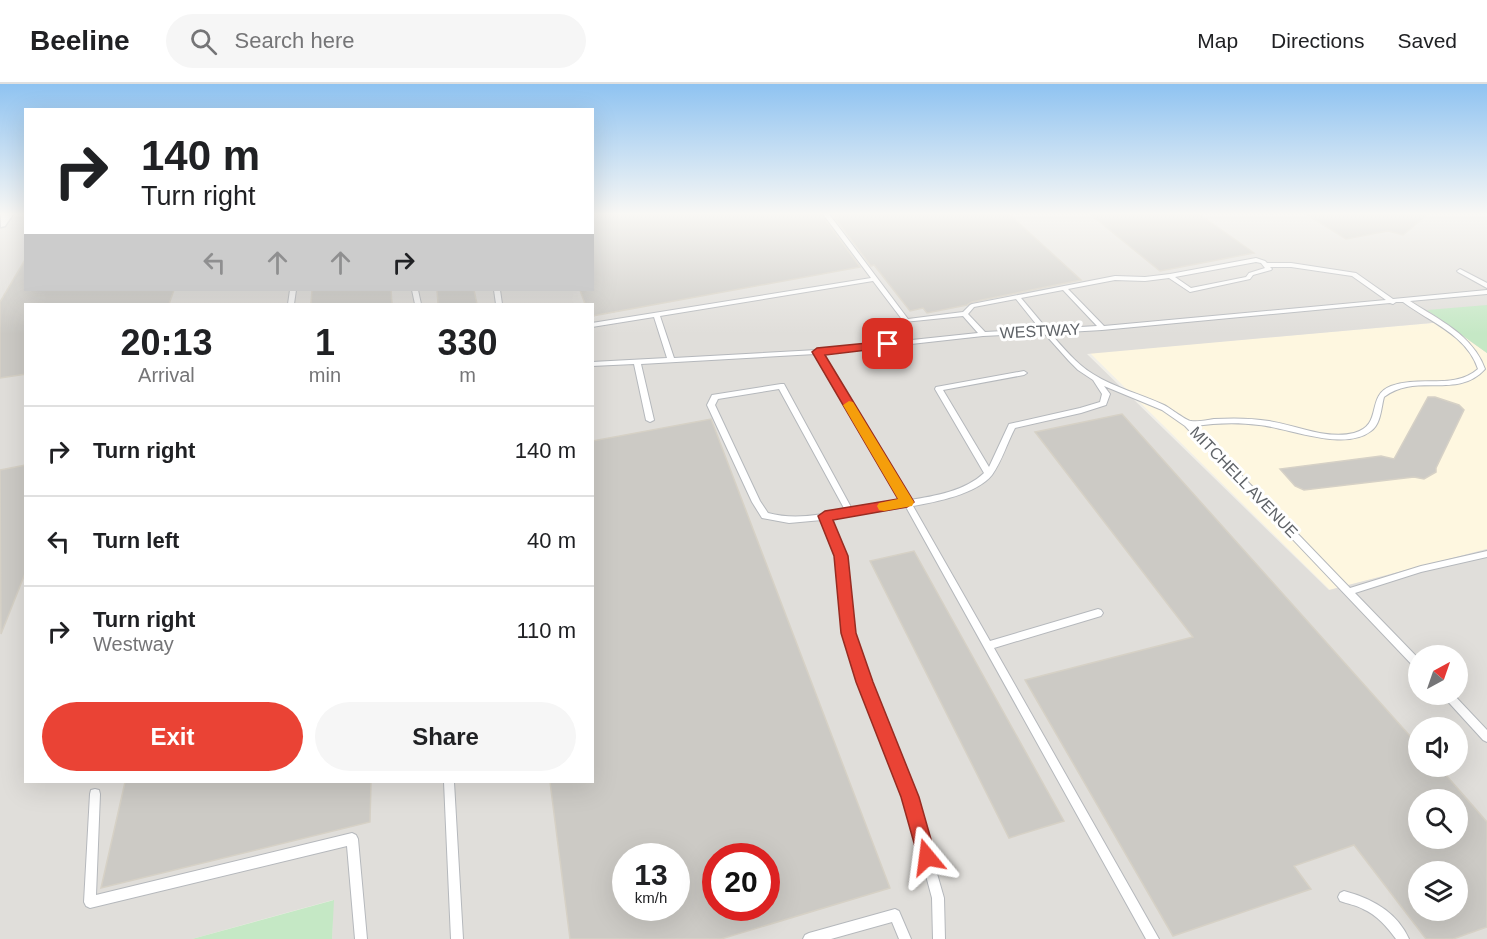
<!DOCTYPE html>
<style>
body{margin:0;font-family:Helvetica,sans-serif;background:#f6f6f6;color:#202124;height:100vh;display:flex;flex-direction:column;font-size:22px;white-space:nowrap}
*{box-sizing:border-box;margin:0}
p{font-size:20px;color:#757577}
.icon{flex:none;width:33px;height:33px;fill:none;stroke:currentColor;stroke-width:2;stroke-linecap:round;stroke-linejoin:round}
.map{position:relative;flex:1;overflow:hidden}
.drawer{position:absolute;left:24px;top:219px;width:570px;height:480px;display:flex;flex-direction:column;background:#fff;border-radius:0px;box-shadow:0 6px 24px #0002}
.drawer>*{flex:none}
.hud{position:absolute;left:24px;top:24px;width:570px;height:183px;border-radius:0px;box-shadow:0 6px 24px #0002;background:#fff;color:#202124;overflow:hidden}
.needle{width:39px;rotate:40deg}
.controls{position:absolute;left:1408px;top:561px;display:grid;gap:12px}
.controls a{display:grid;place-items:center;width:60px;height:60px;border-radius:50%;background:#fff;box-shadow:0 6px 24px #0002;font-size:30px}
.speed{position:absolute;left:612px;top:759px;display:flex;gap:12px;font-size:30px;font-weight:700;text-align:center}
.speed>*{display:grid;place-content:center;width:78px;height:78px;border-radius:50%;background:#fff;box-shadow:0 6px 24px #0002;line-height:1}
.speed small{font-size:15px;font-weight:400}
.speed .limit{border:9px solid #d22;background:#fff;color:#111}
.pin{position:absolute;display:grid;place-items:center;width:51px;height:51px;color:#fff;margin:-26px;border-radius:12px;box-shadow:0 3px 9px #0006}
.me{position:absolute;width:66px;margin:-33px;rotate:344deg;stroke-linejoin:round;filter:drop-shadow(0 0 4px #0008)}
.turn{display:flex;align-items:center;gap:21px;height:126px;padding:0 18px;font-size:27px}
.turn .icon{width:78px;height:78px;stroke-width:2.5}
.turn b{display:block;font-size:42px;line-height:51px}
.lanes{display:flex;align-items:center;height:57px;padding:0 18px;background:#0003;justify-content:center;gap:30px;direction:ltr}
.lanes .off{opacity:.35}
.eta{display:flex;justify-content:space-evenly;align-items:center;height:102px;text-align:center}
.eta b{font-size:36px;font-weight:700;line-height:42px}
.action{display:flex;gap:12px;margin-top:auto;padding:12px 18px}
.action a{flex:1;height:69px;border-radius:36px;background:#ea4335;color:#fff;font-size:24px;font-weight:700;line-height:69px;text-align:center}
.action a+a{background:#f6f6f6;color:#202124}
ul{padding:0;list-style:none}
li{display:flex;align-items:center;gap:18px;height:90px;padding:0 18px;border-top:2px solid #e0e0e0}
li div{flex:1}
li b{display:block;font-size:22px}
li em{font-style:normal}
header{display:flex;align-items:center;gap:36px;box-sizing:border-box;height:84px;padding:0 30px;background:#fff;border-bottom:2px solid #e0e0e0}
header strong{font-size:28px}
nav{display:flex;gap:33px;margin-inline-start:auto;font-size:21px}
.search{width:420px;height:54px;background:#f6f6f6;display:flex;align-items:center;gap:15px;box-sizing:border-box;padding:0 21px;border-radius:33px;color:#757577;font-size:22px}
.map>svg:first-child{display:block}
.commercial{fill:#fef7e0}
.industrial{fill:#e0deda;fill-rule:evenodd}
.green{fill:#c5e8c5}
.building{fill:#cccac5;stroke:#d6d1c6;stroke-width:1.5;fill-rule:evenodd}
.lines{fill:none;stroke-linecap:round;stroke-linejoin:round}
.lane-casing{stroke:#b5b8bc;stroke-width:2}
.street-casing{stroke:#b5b8bc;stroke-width:3}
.lane{fill:#fff;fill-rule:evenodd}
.street{fill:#fff;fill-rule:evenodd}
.route{fill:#ea4335;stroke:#982c22;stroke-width:1.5}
.slow{fill:#f59e0b}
.labels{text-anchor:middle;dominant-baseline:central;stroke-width:6;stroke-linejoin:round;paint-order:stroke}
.street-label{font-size:16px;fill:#5f6368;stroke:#fff}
</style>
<header>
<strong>Beeline</strong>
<div class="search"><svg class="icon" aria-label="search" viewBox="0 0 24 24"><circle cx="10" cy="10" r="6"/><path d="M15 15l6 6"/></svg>Search here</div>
<nav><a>Map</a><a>Directions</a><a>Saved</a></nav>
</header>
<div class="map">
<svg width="1487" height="855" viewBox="0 0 1487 855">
<rect width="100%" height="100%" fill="#f1efe8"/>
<!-- commercial -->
<path class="commercial" d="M1444 238 1487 269V465L1330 506 1090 269Z"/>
<!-- industrial -->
<path class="industrial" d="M0 130H25L26 206H592L593 130H1487V269L1443 238 1087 270 1329 506 1487 465V855H332L333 816 192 855H0ZM26 220H592V698H26ZM1419 572H1458V610H1419ZM1419 644H1458V682H1419ZM1419 716H1458V754H1419ZM626 772H676V824H626ZM716 772H766V824H716ZM1419 788H1458V826H1419Z"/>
<!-- green -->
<path class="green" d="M1487 221V269L1427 226Z
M334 816 332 855H192Z"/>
<!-- building -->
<path class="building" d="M592 130H821L860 183 592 232V220H585L580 206H592Z
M832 130H1009L1081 196 972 218 967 221 927 229 923 224 910 227 874 181 871 182Z
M1090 130H1199L1254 169 1160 187Z
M1306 130H1428L1403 151 1388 147 1346 155Z
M26 174V206H174L169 220H26V290L0 294V218Z
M312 206H391L392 220H311Z
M437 206H474L477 220H438Z
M1428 313H1435L1459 321 1464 326 1436 384V388L1424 395 1414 393 1304 406 1295 402 1280 385 1381 372 1394 375Z
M1122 330 1419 662V682H1438L1487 738V843L1453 855H1426L1354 761 1294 782 1311 805 1173 852 1025 596 1193 553 1035 348ZM1419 716H1458V754H1419ZM1419 788H1458V826H1419Z
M711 335 890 804 721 855H570L550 698H592V357ZM626 772H676V824H626ZM716 772H766V824H716Z
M26 381V487L1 550 0 386Z
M914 467 1064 737 1009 754 870 477Z
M125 698H371L370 738 101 804Z"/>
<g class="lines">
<defs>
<path id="lane" d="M823 130H829L908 235 963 228 970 221 972 220 1115 192 1145 193 1170 190 1256 174 1265 177 1267 179H1291L1356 189 1393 215 1487 206V210L1410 217C1439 236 1473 251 1485 285 1457 316 1416 288 1384 313 1381 324 1381 340 1371 347 1344 368 1290 344 1259 341 1237 338 1215 339 1194 342L1350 504 1421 482 1487 467V473L1421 488 1355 509 1419 575V586L1416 585 1185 342 1162 326 1104 302 1110 310 1106 321 1081 329 1015 344C1007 359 1002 377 992 391 977 410 936 418 913 422L990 557 1098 525 1101 526 1103 529 1101 532 994 564 1159 855H1146L906 423 830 435 845 472 854 549 870 598 915 713 944 814 945 855H933L932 814 905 713 860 598 844 549 837 472 822 436 789 439 762 434 752 418 707 321 712 311 781 300H784L852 425 902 417 815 270 641 280 654 336 650 338 646 336 634 280 592 282V278L667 274 654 233 592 243V239L871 194ZM1256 178 1261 179 1265 184 1249 189 1246 193 1191 204 1175 193ZM1270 183H1291L1352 192 1386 216 1104 242 1068 205 1115 196 1145 197 1169 194 1190 208 1250 195 1253 191 1271 186 1272 185ZM873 197 904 238 963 232 978 249 817 266 674 274 660 232ZM1063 206 1097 242 1047 245 1021 214ZM1016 215 1040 245 985 248 968 230 974 223ZM1396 218H1403C1430 238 1467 251 1478 285 1454 306 1420 291 1391 302 1365 312 1384 341 1354 349 1326 356 1296 341 1269 337 1251 334 1232 334 1214 335 1207 336 1198 338 1191 337 1187 337 1170 324 1164 321 1141 310 1115 304 1093 290 1076 280 1063 263 1050 249L1102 246 1390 219 1393 220ZM1044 249 1069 277 1078 286 1093 296 1102 310 1100 318 1080 324 1009 340 989 383 943 306 1024 291 1027 289 1024 287 936 303 935 305 984 389C965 407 935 412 910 416L821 270 983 252ZM779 305 845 426C819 431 794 436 768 429L760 417 715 321 718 315Z
M1460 185 1487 199V204L1458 188 1457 187Z
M290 206H296L294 220H288Z
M412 206H418L421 220H415Z
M494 206H500L502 220H496Z
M1441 610H1453L1487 646V658L1483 656Z
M444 698H454L463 855H451Z
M95 705 99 706 100 710 96 811 352 749 356 751 358 755 367 855H355L347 762 90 824 86 822 84 818 90 710 91 706Z
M1344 807C1371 814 1397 828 1409 855H1396C1387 843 1377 831 1363 825 1356 821 1348 820 1340 817L1338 813 1340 809Z
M895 825 899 827 911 855H899L892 838 831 855H803L805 851 809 849Z"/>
<path id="street" d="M1 130H13L5 142 1 143Z"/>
</defs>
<!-- lane casing -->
<use href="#lane" class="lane-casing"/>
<!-- street casing -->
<use href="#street" class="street-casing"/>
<!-- lane -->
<use href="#lane" class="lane"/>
<!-- street -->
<use href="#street" class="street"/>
</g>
<!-- sky -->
<linearGradient id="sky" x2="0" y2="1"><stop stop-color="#8fc3f1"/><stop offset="0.52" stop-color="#f9f8f5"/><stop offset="1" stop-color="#f9f8f5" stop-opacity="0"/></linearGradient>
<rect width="1487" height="250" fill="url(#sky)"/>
<!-- route -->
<path class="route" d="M888 257 894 260 892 263 825 271 914 418 907 423 833 436 848 472 856 549 873 598 919 713 936 773 934 780 927 783 920 780 918 773 901 713 856 598 841 549 834 472 818 432 825 427 898 415 812 268 817 264Z"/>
<!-- slow -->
<path class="slow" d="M849 317 853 318 912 415 914 418 912 422 884 427 879 426 877 422 879 419 898 415 843 321Z"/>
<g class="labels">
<!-- street labels -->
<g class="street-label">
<text transform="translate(1040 247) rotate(-3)">WESTWAY</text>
<text transform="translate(1244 398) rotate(46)">MITCHELL AVENUE</text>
</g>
</g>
</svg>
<div class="controls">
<a><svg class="needle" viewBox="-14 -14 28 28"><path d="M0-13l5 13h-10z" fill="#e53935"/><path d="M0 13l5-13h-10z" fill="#757577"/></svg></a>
<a><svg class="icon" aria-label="sound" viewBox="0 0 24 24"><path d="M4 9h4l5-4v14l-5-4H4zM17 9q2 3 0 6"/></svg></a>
<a><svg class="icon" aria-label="search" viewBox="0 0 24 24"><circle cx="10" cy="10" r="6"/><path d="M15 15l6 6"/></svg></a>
<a><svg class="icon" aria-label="layers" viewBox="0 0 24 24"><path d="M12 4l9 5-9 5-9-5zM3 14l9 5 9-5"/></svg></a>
</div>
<div class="speed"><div>13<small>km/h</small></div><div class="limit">20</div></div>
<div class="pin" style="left:888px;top:260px;background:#d93025"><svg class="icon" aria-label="arrive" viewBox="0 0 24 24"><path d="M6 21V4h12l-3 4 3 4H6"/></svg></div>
<svg class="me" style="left:927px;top:773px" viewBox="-20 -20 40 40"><path d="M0-17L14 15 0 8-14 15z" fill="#ea4335" stroke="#fff" stroke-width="4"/></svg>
<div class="hud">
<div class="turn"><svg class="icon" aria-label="right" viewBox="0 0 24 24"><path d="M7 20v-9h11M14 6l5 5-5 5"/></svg><div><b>140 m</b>Turn right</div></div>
<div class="lanes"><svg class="icon off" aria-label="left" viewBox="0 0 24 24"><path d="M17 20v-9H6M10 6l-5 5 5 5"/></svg><svg class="icon off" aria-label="ahead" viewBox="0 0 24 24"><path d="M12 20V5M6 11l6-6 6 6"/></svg><svg class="icon off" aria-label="ahead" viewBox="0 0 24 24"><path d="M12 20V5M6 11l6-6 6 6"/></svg><svg class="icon" aria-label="right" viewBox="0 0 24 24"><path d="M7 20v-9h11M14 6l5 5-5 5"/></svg></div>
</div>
<section class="drawer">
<div class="eta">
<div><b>20:13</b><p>Arrival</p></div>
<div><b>1</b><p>min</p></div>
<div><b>330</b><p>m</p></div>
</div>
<ul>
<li><svg class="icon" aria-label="right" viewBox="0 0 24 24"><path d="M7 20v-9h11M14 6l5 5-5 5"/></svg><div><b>Turn right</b></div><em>140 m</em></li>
<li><svg class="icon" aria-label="left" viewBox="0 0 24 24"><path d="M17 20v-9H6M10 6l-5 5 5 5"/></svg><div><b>Turn left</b></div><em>40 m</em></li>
<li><svg class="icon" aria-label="right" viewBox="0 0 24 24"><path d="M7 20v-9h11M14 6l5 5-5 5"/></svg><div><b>Turn right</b><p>Westway</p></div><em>110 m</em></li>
</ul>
<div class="action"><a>Exit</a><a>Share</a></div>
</section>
</div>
